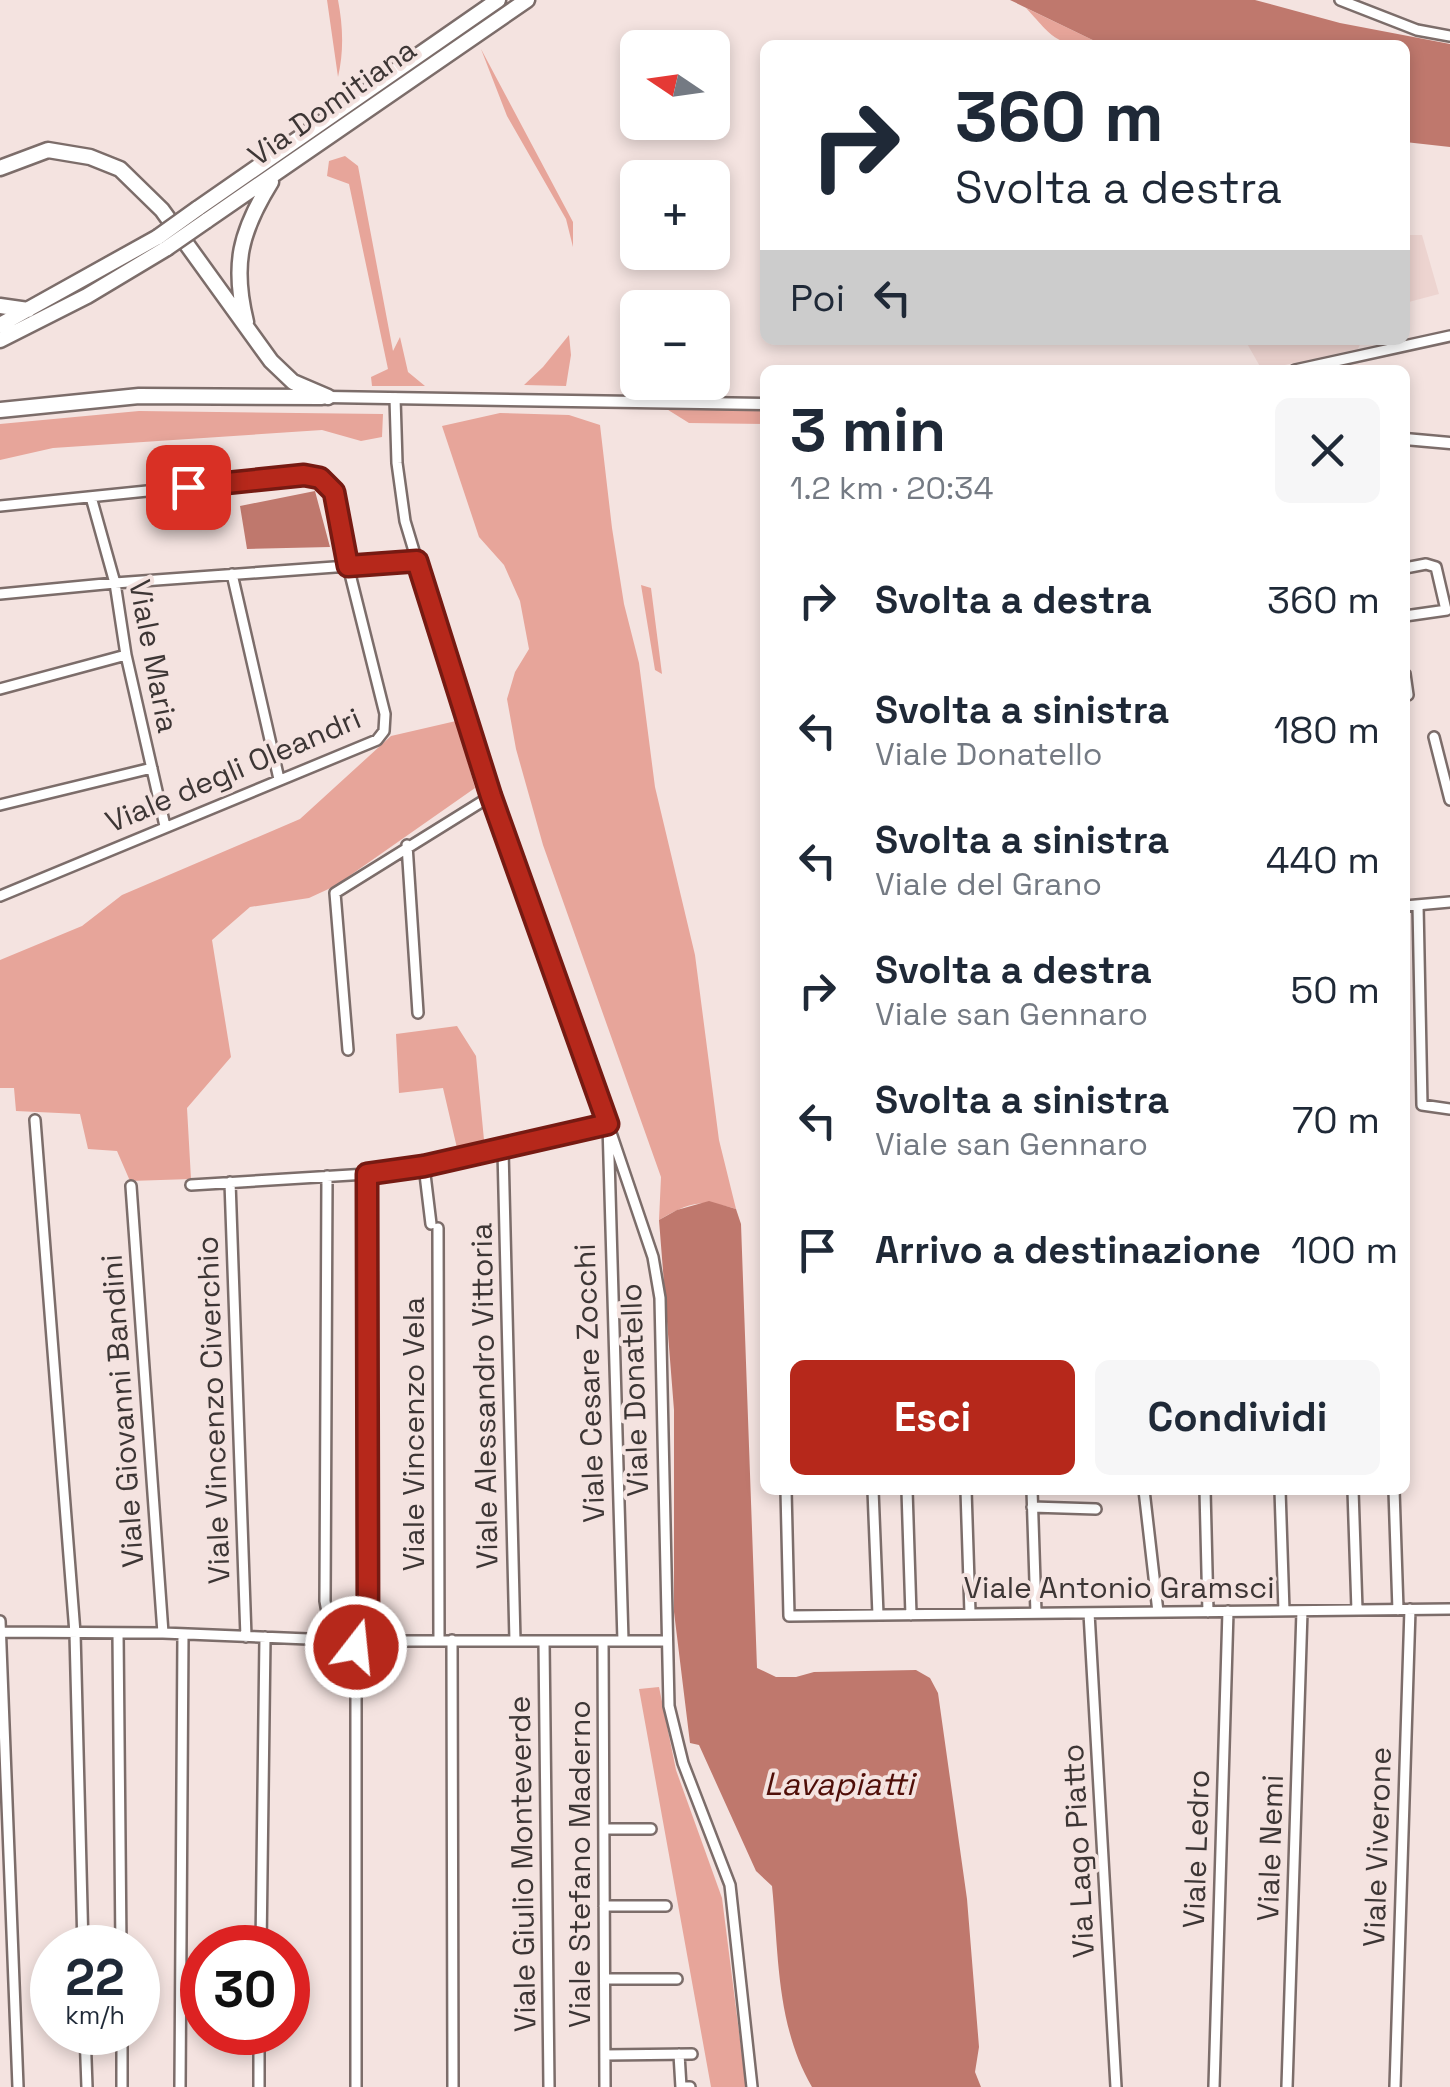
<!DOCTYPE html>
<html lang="it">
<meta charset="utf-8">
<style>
body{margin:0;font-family:"Space Grotesk",sans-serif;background:#f6f6f7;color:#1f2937;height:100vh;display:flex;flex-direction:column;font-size:38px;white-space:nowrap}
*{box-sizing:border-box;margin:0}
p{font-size:32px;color:#747a83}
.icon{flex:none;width:55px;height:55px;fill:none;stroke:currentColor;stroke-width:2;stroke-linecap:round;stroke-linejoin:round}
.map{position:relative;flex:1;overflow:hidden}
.panel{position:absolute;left:760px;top:365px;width:650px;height:1130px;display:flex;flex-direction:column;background:#fff;border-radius:15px;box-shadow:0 5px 15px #0003}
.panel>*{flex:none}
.banner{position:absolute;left:760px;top:40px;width:650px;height:305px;border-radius:15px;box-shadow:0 5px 15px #0003;background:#fff;color:#1f2937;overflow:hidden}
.needle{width:65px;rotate:283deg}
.controls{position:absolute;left:620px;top:30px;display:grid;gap:20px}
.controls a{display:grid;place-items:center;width:110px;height:110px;border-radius:15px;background:#fff;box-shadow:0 5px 15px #0003;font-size:50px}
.speed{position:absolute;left:30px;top:1925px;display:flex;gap:20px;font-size:50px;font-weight:700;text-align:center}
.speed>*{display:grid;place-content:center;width:130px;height:130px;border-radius:50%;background:#fff;box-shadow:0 5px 15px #0003;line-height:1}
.speed small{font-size:25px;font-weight:400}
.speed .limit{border:15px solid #d22;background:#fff;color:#111}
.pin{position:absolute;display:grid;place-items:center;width:85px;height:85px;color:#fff;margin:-42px;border-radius:20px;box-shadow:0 5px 15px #0006}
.me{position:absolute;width:110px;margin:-55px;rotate:16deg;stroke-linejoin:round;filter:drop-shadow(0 0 8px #0008)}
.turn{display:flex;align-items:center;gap:35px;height:210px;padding:0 30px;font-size:45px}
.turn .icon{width:130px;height:130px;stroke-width:2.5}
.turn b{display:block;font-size:70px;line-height:85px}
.then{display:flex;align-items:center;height:95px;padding:0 30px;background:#0003;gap:20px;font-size:38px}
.round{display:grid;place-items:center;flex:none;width:105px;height:105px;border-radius:15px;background:#f6f6f7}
.summary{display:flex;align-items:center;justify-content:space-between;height:170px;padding:0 30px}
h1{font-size:60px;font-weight:700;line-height:75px}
.primary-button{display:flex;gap:20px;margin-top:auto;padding:20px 30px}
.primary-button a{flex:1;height:115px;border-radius:15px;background:#b6281b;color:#fff;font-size:40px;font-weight:700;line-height:115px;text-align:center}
.primary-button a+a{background:#f6f6f7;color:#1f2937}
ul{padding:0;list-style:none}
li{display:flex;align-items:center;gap:30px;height:130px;padding:0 30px}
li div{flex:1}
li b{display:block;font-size:38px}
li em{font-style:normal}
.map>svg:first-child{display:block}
.built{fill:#edd4d0}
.green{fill:#e7a59a}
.water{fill:#bf786d}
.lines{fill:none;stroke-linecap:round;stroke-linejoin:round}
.minor-casing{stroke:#7c6d6a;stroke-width:14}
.tertiary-casing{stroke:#7c6d6a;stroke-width:15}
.trunk-casing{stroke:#7c6d6a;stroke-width:19}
.minor{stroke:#fff;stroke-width:9}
.tertiary{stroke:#fff;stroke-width:10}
.trunk{stroke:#fff;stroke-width:14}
.trunk-bridge-casing{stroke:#7c6d6a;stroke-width:19;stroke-linecap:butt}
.trunk-bridge{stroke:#fff;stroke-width:14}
.route-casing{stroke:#761a12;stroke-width:25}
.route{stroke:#b6281b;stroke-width:18}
.labels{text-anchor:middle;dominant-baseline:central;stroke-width:8;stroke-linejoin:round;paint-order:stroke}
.street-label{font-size:30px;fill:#3d3635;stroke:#f4e3e0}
.water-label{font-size:32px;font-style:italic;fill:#4f0e08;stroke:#f4e3e0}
</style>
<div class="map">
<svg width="1450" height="2087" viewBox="0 0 1450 2087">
<rect width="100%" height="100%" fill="#f4e3e0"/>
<!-- built -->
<path class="built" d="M1405 235H1422L1439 294 1405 303Z
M1245 340H1362L1358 349 1262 370Z"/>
<!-- green -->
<path class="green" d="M327 0H338C343 26 344 51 338 77Z
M1026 8 1103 45C1056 45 1057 42 1026 8Z
M481 49 573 222V247L566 219 507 116Z
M345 156 358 166 393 351 400 337 408 372 425 386H372L371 377 388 369 349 184 327 176 329 161Z
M569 335 571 355 566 386 524 385 543 367Z
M665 408 765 410V424L689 423Z
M139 411 383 414 382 437 361 441 322 430 53 448 0 460V424Z
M500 413 569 415 600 425 612 528 624 604 639 663 655 787 695 955 719 1140 736 1209C702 1199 690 1202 659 1220L661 1177 543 845 516 749 507 699 515 672 529 649 520 601 504 565 479 537 442 426Z
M641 585 651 588 662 674 655 670Z
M456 721 475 788 335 886 309 898 250 907 212 940 231 1057 187 1108 191 1179 130 1181 117 1151 88 1149 80 1114 16 1111 14 1088H0V960L82 926 122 895 300 819 391 736Z
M457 1026 476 1056 484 1140 457 1148 443 1088 399 1093 396 1034Z
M659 1687 676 1770 722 1898 746 2087H711L639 1689Z"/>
<!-- water -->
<path class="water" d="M1010 0H1255L1340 23 1450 44V147L1405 142V45H1103Z
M315 491 330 547 247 549 240 506Z
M709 1201 736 1209 741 1224 757 1668 776 1677H796L814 1672 916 1670 930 1678 938 1693 967 1899 979 2047 975 2072 981 2087H812C776 2025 779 1955 772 1886L756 1871 699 1745 690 1743 674 1612V1410L659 1220 677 1210Z"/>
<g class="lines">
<defs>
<path id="minor" d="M1340 0 1417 30 1450 36
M1295 370 1450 336
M395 398 397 463 405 521 417 561 491 796 562 988 653 1257 660 1298 669 1706 683 1763 730 1885 752 2087
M91 497 115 583 126 655 165 826
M0 506 304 475 319 479 334 492 348 566 385 714 384 731 377 740 0 896
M1405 568 1426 564 1436 567 1446 610
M232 574 279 779
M0 594 115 583 417 561
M1405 616 1447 610
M1405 674 1408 695
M0 689 126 655
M1434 737 1450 800
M0 805 152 768
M407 845 418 1013
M1418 905 1422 1105 1450 1109
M1405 906 1450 902
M348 1050 335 893 491 796
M35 1120 75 1633 83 1948
M503 1150 515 1641
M424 1166 431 1224
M367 1174 368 1640
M327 1176 325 1601 332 1640
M230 1182 246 1637
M191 1185 367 1174 424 1166 608 1124 623 1641
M131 1186 163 1633
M438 1228 439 1640
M786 1490 789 1616 1450 1609
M873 1490 878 1615
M907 1490 911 1615
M966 1490 970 1613
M1032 1490 1036 1613
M1144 1490 1158 1612
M1205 1490 1208 1612
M1280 1490 1284 1611
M1353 1490 1357 1610
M1394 1490 1398 1610
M1032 1507 1096 1509
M1089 1613 1116 2087
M0 1621 18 2087
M0 1632 163 1633 356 1641H666
M118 1633 121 1948
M452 1640 453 2087
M544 1641 549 2087
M603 1641 605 2087
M604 1829H651
M604 1906H666
M261 1948 265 1637
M605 1979H677
M85 2032 87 2087
M122 2032V2087
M679 2054 681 2087H690
M605 2055 692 2054
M180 2087 183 1634
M259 2087V2032
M356 2087V1641
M1214 2087 1228 1611
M1287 2087 1302 1611
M1395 2087 1410 1609"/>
<path id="tertiary" d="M328 397 765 404
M1405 439 1450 443"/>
<path id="trunk" d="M0 168 48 150 90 157 120 169 162 210 271 361 293 382 328 397
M197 209 498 0
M206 221 527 0
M0 306 28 310
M246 322C232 265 240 232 271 182
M0 325 158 237
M0 340 87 296 167 248
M0 410 139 396 322 397"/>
</defs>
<!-- minor casing -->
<use href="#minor" class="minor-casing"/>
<!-- tertiary casing -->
<use href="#tertiary" class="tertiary-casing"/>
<!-- trunk casing -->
<use href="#trunk" class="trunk-casing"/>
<!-- minor -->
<use href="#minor" class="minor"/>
<!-- tertiary -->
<use href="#tertiary" class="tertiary"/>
<!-- trunk -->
<use href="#trunk" class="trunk"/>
<defs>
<path id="trunk-bridge" d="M158 237 197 209
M167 248 206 221"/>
</defs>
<!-- trunk-bridge casing -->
<use href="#trunk-bridge" class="trunk-bridge-casing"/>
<!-- trunk-bridge -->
<use href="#trunk-bridge" class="trunk-bridge"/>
</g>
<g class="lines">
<defs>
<path id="route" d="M188 487 304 475 320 478 334 492 348 566 417 561 491 796 608 1124 424 1166 367 1174 368 1640H356V1647"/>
</defs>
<!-- route casing -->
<use href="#route" class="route-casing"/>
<!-- route -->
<use href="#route" class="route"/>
</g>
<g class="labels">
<!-- street labels -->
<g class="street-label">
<text transform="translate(332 102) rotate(-35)">Via Domitiana</text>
<text transform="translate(154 656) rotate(79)">Viale Maria</text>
<text transform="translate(233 770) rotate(-23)">Viale degli Oleandri</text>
<text transform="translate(589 1383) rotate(-92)">Viale Cesare Zocchi</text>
<text transform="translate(634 1390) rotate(-92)">Viale Donatello</text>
<text transform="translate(484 1396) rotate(-91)">Viale Alessandro Vittoria</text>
<text transform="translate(213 1410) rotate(-92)">Viale Vincenzo Civerchio</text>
<text transform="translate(122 1411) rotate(-94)">Viale Giovanni Bandini</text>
<text transform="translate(413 1434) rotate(-90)">Viale Vincenzo Vela</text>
<text x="1119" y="1587">Viale Antonio Gramsci</text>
<text transform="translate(1377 1847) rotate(-88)">Viale Viverone</text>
<text transform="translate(1270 1848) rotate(-88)">Viale Nemi</text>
<text transform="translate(1196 1849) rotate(-88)">Viale Ledro</text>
<text transform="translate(1078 1851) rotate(-93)">Via Lago Piatto</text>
<text transform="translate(522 1864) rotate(-91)">Viale Giulio Monteverde</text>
<text transform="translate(579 1864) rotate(-90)">Viale Stefano Maderno</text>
</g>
<!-- water labels -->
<g class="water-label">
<text x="839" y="1784">Lavapiatti</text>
</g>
</g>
</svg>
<div class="controls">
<a><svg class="needle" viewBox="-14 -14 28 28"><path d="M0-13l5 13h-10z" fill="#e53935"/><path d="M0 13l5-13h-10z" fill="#747a83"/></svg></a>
<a>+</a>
<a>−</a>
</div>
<div class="speed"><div>22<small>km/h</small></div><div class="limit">30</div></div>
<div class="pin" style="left:188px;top:487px;background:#d93025"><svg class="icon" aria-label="arrive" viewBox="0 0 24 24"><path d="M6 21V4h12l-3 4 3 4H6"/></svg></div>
<svg class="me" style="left:356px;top:1647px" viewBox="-20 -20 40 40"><circle r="17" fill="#b6281b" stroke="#fff" stroke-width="3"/><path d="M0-11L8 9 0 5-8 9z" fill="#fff"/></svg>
<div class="banner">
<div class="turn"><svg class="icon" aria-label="right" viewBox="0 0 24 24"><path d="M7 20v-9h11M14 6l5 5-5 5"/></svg><div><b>360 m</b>Svolta a destra</div></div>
<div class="then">Poi<svg class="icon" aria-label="left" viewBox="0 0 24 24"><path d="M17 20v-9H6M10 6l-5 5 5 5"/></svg></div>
</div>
<section class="panel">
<div class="summary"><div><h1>3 min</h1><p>1.2 km · 20:34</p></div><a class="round"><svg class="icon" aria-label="close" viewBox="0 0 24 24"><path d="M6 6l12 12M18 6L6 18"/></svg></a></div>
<ul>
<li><svg class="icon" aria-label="right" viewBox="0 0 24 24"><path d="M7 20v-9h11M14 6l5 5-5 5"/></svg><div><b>Svolta a destra</b></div><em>360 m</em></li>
<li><svg class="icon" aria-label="left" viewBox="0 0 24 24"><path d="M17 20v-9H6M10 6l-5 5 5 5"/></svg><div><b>Svolta a sinistra</b><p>Viale Donatello</p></div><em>180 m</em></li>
<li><svg class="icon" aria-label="left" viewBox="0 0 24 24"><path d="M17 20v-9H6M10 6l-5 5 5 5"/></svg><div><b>Svolta a sinistra</b><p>Viale del Grano</p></div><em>440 m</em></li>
<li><svg class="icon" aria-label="right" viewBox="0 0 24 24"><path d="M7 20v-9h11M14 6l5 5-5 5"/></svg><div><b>Svolta a destra</b><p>Viale san Gennaro</p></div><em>50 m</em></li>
<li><svg class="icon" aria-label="left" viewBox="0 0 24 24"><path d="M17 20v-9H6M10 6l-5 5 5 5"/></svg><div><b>Svolta a sinistra</b><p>Viale san Gennaro</p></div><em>70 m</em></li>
<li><svg class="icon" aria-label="arrive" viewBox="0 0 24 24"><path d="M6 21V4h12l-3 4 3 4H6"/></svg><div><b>Arrivo a destinazione</b></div><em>100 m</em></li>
</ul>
<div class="primary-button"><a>Esci</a><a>Condividi</a></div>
</section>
</div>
